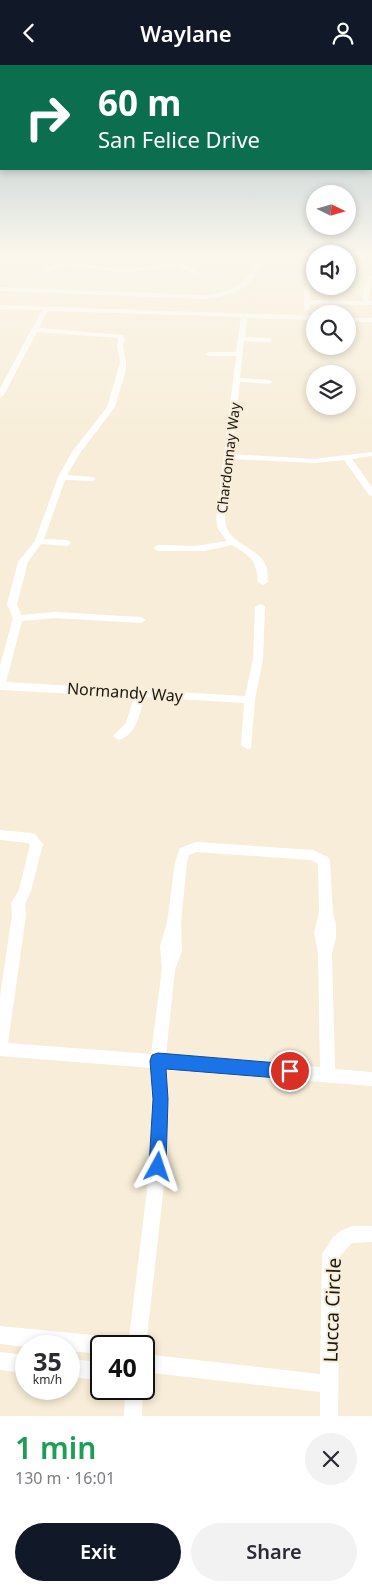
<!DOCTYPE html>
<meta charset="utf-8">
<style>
body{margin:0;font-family:"Noto Sans",sans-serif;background:#f2f2f3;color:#2b2b33;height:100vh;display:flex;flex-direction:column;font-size:19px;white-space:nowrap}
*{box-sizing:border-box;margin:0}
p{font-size:16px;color:#7c7c81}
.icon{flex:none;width:28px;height:28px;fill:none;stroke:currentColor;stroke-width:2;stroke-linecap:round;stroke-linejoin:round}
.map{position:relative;height:1351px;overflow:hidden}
.drawer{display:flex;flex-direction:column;background:#fff;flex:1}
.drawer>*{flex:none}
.hud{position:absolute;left:0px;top:0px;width:372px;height:105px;box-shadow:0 2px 8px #0003;background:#0b6e4f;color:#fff;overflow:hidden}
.needle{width:32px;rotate:95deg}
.buttons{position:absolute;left:306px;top:120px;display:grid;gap:10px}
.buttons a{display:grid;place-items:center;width:50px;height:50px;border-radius:50%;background:#fff;box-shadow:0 2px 8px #0003;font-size:25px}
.speed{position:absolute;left:15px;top:1270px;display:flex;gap:10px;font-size:25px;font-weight:700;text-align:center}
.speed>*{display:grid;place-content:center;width:65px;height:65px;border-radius:50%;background:#fff;box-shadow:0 2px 8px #0003;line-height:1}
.speed small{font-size:12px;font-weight:400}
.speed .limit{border:2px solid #111;border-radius:8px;background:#fff;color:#111}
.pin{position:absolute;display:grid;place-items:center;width:42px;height:42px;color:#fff;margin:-21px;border:2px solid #fff;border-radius:50%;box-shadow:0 1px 5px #0007}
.me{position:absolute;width:55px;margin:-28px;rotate:5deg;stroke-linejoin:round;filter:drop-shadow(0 0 4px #0008)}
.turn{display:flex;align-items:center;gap:18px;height:105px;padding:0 15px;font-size:22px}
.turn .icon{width:65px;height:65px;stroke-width:2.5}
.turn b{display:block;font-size:35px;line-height:42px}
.round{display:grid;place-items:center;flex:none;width:52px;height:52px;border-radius:26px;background:#f2f2f3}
.headline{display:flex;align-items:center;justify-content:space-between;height:85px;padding:0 15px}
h1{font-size:30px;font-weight:600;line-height:38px;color:#1e9e55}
.primary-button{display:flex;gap:10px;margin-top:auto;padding:10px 15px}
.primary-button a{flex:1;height:58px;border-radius:30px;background:#111827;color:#fff;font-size:20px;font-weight:600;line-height:58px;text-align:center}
.primary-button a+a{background:#f2f2f3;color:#2b2b33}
header{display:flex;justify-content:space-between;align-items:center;height:65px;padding:0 15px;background:#111827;color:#fff;font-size:22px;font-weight:600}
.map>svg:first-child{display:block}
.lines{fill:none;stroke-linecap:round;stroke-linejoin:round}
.minor{fill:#fff;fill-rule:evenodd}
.route{fill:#1a73e8;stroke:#114b97}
.labels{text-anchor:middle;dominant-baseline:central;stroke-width:4;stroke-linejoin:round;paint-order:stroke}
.far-street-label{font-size:14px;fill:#1b1710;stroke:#f7edd8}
.street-label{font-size:16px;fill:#1b1710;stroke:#f7edd8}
.near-street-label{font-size:19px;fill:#1b1710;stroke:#f7edd8}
</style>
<header><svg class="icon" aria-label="back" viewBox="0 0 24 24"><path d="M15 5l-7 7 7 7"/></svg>Waylane<svg class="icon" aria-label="person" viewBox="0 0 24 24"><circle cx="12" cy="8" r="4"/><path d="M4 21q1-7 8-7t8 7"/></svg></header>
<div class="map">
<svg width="372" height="1351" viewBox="0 0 372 1351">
<rect width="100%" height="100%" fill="#f7edd8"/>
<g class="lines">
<!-- minor -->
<path class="minor" d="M36 190H47L80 199 121 203 163 200 197 190H207L183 199 196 206V208L194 209 177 200 142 206 121 207 101 205 63 199 47 207 45 206V204L58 197Z
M262 190H268C248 223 243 229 205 234L0 226V222L205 230C238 226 245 218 262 190Z
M315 203V211L310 222V235L363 236C362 228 365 215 372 210 372 220 368 227 369 236H372V240L310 239 309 245H305C302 233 304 211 315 203Z
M0 240 315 251V255L247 253 245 272 269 273 272 275 269 277 244 276 240 313 269 315 273 317 269 319 240 317 232 389 314 394 372 387V391L352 394 372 422V431L369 430 344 395 314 398 231 394C229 410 221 450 227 464 235 481 259 483 266 501 268 506 267 512 268 517L263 520 258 517C256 494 251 492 232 480L205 486H158L153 483 158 480 195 481 227 476 218 464 216 454 236 291H209L206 289 209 287H236L241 252 48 246 39 263 122 270 125 273 123 281 126 297V305L115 342 80 388 67 410 92 412 96 414 92 416 65 415 44 474 67 475 71 478 67 481 41 479 28 497 17 539 21 550 55 547 141 552 146 555 141 558 55 553 22 556 6 617 245 631 253 594 255 542 260 539 263 540 265 542 263 594 255 635 251 683 247 684 241 680 244 638 144 632C140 648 137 669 119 675L113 671 126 658 134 632 0 625V601L13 553 7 539 18 497 35 476 58 412 72 387 107 342 118 305 120 297 117 281 118 273 37 267 4 330 0 332V323L42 245 0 244Z
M348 253H372V257H348Z
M0 765 31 768 35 769 43 779 31 826 25 839 26 850 8 978 151 989 162 903 160 881 167 858 175 797 180 783 196 777 313 785 328 792 330 796 333 848 336 860V873L332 888 335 1004 372 1007V1021L166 1005 168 1084 146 1281 144 1287V1281H128L152 1084 151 1003 0 991V931L12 850 11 838 19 825 30 780 28 778 0 775ZM197 787 311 795 318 799 319 848 314 868 318 888 320 1002 166 990 175 905 182 886 181 858 187 797 189 790Z
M353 1161H372V1177L352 1178 340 1191 338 1351H320V1327L144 1307V1289L320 1309 322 1189 333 1172 342 1165Z
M0 1261 113 1272 119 1275 122 1281H101V1289L69 1286V1281L26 1282 0 1279Z
M0 1287 26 1290V1308L0 1305Z
M69 1294 101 1297V1315L69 1312Z
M125 1324H143L142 1351H124Z"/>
</g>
<!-- sky -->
<linearGradient id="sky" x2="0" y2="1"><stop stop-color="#a7bdc6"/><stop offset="0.5" stop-color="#fbf7ed"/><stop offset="1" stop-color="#fbf7ed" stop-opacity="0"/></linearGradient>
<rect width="372" height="380" fill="url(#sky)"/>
<!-- route -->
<path class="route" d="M158 988 290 999 295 1001 297 1006 295 1012 290 1014 166 1004 168 1034 166 1102 163 1108 158 1111 152 1108 149 1102 153 1034 150 996 152 990Z"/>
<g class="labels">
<!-- far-street labels -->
<g class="far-street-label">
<text transform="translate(228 393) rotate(-83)">Chardonnay Way</text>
</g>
<!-- street labels -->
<g class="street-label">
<text transform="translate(125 627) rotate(4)">Normandy Way</text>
</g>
<!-- near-street labels -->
<g class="near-street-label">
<text transform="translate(332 1245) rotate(-88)">Lucca Circle</text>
</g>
</g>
</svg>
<div class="buttons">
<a><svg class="needle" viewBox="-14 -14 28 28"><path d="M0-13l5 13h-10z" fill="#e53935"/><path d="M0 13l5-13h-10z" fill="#7c7c81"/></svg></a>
<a><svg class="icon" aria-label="sound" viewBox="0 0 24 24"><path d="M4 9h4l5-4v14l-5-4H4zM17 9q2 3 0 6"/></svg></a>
<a><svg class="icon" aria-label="search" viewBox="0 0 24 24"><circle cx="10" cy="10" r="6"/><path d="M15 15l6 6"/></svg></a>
<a><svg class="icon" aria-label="layers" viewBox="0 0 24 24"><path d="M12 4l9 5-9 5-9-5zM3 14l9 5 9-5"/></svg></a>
</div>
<div class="speed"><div>35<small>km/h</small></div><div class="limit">40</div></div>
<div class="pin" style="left:290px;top:1006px;background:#d93025"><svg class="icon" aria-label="arrive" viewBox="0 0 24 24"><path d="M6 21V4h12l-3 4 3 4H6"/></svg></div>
<svg class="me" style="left:158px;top:1102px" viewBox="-20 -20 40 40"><path d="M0-17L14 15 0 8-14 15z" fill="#1a73e8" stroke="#fff" stroke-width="4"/></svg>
<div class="hud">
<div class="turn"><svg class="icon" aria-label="right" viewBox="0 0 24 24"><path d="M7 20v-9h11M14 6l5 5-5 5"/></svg><div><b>60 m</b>San Felice Drive</div></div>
</div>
</div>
<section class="drawer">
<div class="headline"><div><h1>1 min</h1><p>130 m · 16:01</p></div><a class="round"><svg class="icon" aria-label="close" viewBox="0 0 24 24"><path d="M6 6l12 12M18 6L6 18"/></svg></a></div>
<div class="primary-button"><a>Exit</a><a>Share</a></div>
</section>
